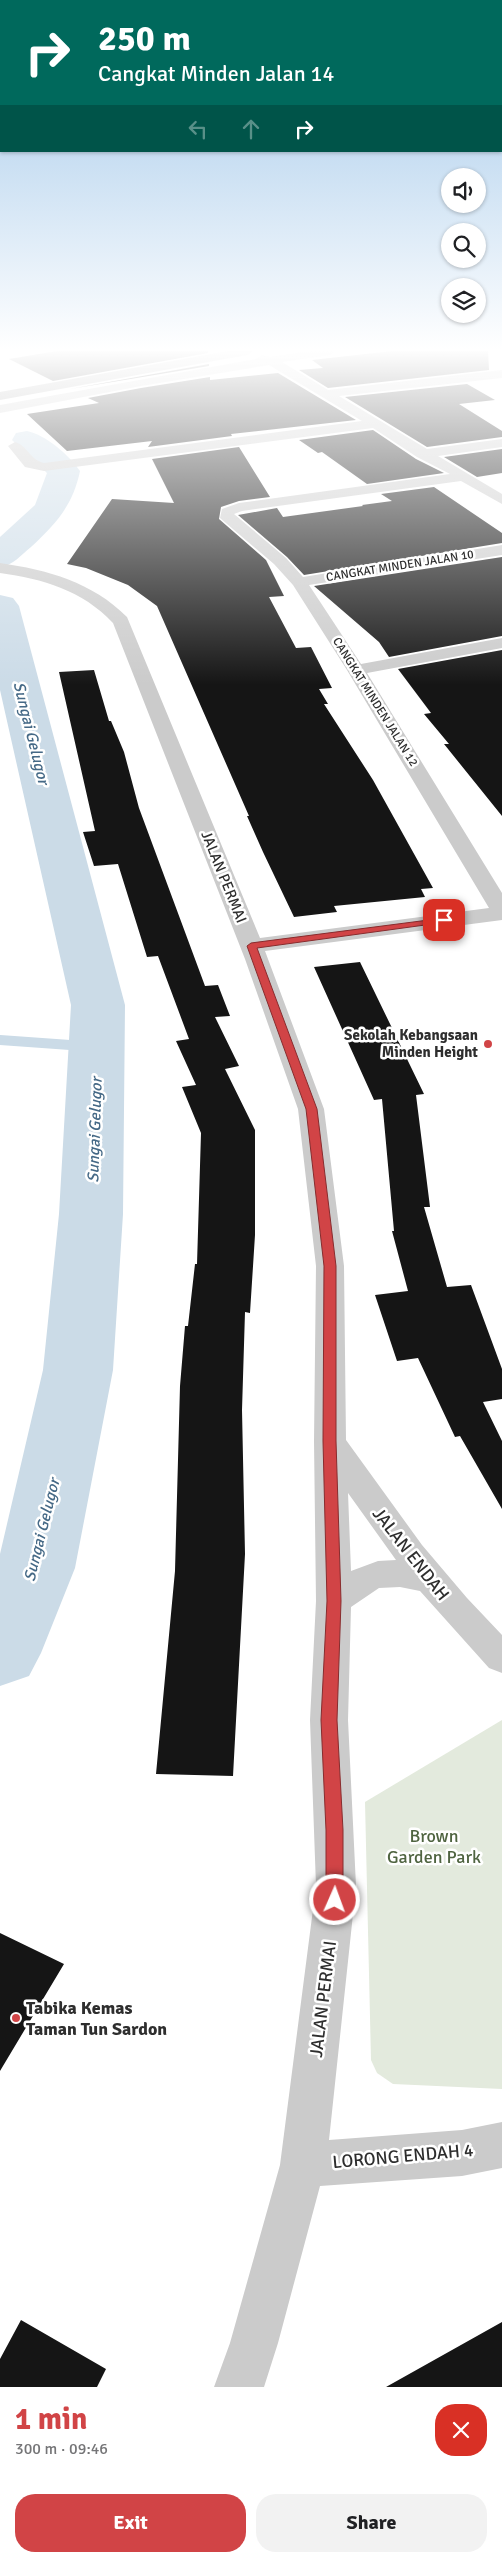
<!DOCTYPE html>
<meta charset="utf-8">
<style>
body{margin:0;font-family:Signika,sans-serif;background:#f2f2f2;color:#202124;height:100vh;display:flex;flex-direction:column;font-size:19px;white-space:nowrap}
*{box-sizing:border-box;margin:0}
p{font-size:16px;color:#757577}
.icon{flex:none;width:28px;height:28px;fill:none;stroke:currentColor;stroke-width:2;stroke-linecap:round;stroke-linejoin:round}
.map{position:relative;height:2387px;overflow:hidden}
.details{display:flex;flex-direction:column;background:#fff;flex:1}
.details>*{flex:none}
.guide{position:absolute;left:0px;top:0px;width:502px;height:152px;box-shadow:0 1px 4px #0004;background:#00695c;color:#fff;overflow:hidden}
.fabs{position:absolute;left:441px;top:168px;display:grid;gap:10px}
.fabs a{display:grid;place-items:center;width:45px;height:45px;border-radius:50%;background:#fff;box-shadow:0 1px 4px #0004;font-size:25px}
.pin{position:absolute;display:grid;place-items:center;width:42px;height:42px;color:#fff;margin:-21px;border-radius:10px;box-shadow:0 2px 8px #0006}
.me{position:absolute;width:55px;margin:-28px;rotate:2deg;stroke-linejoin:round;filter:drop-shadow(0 0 4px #0008)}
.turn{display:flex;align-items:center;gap:18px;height:105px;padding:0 15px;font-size:22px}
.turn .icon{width:65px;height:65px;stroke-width:2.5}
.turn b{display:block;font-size:35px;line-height:42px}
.lanes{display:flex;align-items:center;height:48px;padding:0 15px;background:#0003;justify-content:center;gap:25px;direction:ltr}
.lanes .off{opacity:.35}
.round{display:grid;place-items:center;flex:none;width:52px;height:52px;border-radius:20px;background:#f2f2f2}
.headline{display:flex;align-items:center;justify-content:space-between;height:85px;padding:0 15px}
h1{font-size:30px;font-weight:700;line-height:38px;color:#d14446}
.cta{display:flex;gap:10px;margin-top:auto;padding:10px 15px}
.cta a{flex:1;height:58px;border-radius:20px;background:#d14446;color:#fff;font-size:20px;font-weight:700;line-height:58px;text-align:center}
.cta a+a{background:#f2f2f2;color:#202124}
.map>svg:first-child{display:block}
.green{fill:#e3eadd}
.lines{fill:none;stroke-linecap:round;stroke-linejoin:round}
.stream{stroke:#cbdbe7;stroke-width:10}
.river{fill:#cbdbe7;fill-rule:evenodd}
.building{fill:#151515}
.minor{fill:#cbcbcb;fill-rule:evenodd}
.trunk{fill:#9e9e9e;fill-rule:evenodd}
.route{fill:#d14446;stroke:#882c2e}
.poi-dot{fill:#d14446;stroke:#fff;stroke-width:2}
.labels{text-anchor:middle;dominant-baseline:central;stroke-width:5;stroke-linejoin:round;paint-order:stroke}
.far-street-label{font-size:12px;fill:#2e2e2e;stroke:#fff}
.street-label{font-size:15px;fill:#2e2e2e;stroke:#fff}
.poi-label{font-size:15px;font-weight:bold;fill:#2e2e2e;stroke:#fff;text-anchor:end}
.water-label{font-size:16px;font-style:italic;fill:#456986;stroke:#fff}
.near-street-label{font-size:18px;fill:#2e2e2e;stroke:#fff}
.near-park-label{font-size:18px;fill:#4f6440;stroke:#fff}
.near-poi-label{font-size:18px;font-weight:bold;fill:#2e2e2e;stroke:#fff;text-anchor:start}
</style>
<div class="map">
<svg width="502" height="2387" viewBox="0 0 502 2387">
<rect width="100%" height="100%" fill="#fff"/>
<!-- green -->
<path class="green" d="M502 1720V2089L393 2084 377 2073 371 2060 365 1802Z"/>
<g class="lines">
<!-- stream -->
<path class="stream" d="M0 1040 98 1047"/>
<!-- river -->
<path class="river" d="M27 431C46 435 69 455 80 471 73 505 56 524 31 547 20 556 14 564 0 568V537L35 505 47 473 12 440 16 433Z
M0 595 13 598 19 606 125 1005 123 1214 113 1370 75 1568 41 1653 29 1676 0 1686V1554L43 1370 59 1214 71 1005 0 690Z"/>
</g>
<!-- building -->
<path class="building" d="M57 351H208V353L53 381 9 359Z
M392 351H488L489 370 328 388 299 370 323 368 312 360Z
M209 364V366L70 389Z
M278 373 356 420 231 434 232 436 148 447 152 441 67 451 27 414 99 403 88 398 141 388 210 377V380Z
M467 384 495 400 459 404 502 431V437L427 447 345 397Z
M373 430 416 459 444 473 367 484 322 452 318 453 299 440Z
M239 447 270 497 239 501 221 507 219 519 266 560 284 596 269 597 296 648 311 647 332 688 319 689 328 704H324L373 780 433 888 421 889 425 897 334 906 337 912 294 917 263 852 247 816H249L157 606 128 585 86 568 67 564 112 499 174 503 152 459Z
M502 449V473L477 477 444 457Z
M434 487 502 533V543L304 575 287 557 238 515 277 508 283 517 363 506 362 505 392 501 381 494Z
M502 557V636L389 657 379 642 314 586Z
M502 650V816L444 744H449L424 714 431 713 398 669Z
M94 670 109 721H111L124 752 139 808 205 986 218 985 230 1016 215 1017 239 1066 225 1069 255 1130V1235L250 1313 245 1312 242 1410 245 1554 233 1776 156 1774 175 1571 180 1386 185 1326H188L195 1264H197L201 1133 182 1087 196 1085 176 1041 189 1039 158 956 147 957 118 864 94 866 83 832 95 831 59 672Z
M360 962 424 1094 416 1095 430 1207H424L447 1287 471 1285 502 1369V1399L483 1402 502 1441V1509L460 1436 455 1437 418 1358 397 1361 375 1295 408 1291 392 1231H394L382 1099 374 1100 314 967Z
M0 1933 64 1964 0 2071Z
M21 2320 106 2369 97 2387H0V2359Z
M502 2322V2387H386Z"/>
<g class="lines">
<!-- minor -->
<path class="minor" d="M309 351H336L330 355 282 362 328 390 502 370V378L339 396 427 449 502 439V447L438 456 502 494V504L461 481 242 511 234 514 286 558 303 577 502 545V555L309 585 361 664 502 638V648L367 673 502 893V920L265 951 324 1109 344 1266 346 1440 422 1545 467 1598 502 1635V1673L489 1668 420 1591 400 1587 379 1588 351 1607 348 1720 356 1886 329 2140 462 2130 502 2122V2168L462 2176 320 2186 278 2343 264 2387H214L230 2343 280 2165 316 1886 310 1720 316 1601 314 1441 316 1266 298 1109 245 959 113 623C82 590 43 579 0 573V563C48 570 92 582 127 617L260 938 489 908 347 670 293 585 274 564 220 518 222 509 239 503 450 474 417 457 373 428 44 471 25 467 8 446 15 442C27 445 30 460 44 463L362 421 269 365 141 386 0 413V405L256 359 262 355 270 357ZM348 1493 396 1560 378 1561 351 1571Z"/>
<!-- trunk -->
<path class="trunk" d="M228 351H253L247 355 0 400V392Z"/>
</g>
<!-- sky -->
<linearGradient id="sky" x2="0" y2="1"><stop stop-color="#9cc4e8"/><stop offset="0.51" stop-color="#fff"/><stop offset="1" stop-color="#fff" stop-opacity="0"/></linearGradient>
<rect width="502" height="685" fill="url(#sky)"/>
<!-- route -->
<path class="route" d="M444 918 447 919V922L257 948 317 1109 336 1266V1441L341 1601 337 1720 343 1830V1900L341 1905 335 1907 329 1905 326 1900V1830L321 1720 327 1601 323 1441 324 1266 306 1109 247 946 251 943Z"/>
<!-- markers -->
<g class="poi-dot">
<circle cx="488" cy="1044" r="5"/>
<circle cx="16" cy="2018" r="5"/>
</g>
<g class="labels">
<!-- far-street labels -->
<g class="far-street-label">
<text transform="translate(400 566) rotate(-9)">CANGKAT MINDEN JALAN 10</text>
<text transform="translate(375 702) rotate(58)">CANGKAT MINDEN JALAN 12</text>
</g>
<!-- street labels -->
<g class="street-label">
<text transform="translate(224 877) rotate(68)">JALAN PERMAI</text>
</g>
<!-- poi labels -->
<g class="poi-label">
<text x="478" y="1035">Sekolah Kebangsaan<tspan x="478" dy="17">Minden Height</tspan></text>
</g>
<!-- water labels -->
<g class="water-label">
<text transform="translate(31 733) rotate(76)">Sungai Gelugor</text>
<text transform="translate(95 1130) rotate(-88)">Sungai Gelugor</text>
<text transform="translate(42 1530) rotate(-76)">Sungai Gelugor</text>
</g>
<!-- near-street labels -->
<g class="near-street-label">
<text transform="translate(411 1554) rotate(52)">JALAN ENDAH</text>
<text transform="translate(323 1999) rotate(-83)">JALAN PERMAI</text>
<text transform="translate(403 2156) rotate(-5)">LORONG ENDAH 4</text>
</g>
<!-- near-park labels -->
<g class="near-park-label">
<text x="434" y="1836">Brown<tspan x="434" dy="21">Garden Park</tspan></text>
</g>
<!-- near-poi labels -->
<g class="near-poi-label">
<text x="26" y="2008">Tabika Kemas<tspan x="26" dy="21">Taman Tun Sardon</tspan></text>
</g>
</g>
</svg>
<div class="fabs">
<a><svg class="icon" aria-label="sound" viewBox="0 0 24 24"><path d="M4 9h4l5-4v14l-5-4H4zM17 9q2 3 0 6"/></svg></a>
<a><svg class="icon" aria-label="search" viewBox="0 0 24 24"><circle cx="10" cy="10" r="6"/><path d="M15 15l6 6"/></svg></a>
<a><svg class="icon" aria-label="layers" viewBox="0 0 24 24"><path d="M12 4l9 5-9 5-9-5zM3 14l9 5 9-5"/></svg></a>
</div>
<div class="pin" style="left:444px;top:920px;background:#d93025"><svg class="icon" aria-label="arrive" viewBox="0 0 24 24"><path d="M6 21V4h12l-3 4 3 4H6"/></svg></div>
<svg class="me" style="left:335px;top:1900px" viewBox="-20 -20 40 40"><circle r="17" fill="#d14446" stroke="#fff" stroke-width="3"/><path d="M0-11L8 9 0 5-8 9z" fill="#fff"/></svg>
<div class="guide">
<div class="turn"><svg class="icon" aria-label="right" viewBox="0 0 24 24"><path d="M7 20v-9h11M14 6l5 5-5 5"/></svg><div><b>250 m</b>Cangkat Minden Jalan 14</div></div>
<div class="lanes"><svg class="icon off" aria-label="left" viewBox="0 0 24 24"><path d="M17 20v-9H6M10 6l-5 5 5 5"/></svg><svg class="icon off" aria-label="ahead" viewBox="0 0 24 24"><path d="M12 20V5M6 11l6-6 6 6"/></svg><svg class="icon" aria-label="right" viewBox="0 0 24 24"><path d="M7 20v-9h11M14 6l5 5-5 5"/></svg></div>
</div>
</div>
<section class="details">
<div class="headline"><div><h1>1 min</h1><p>300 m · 09:46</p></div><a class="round" style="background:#d93025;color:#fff"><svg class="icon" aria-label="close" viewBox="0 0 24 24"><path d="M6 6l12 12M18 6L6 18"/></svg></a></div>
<div class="cta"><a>Exit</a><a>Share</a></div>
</section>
